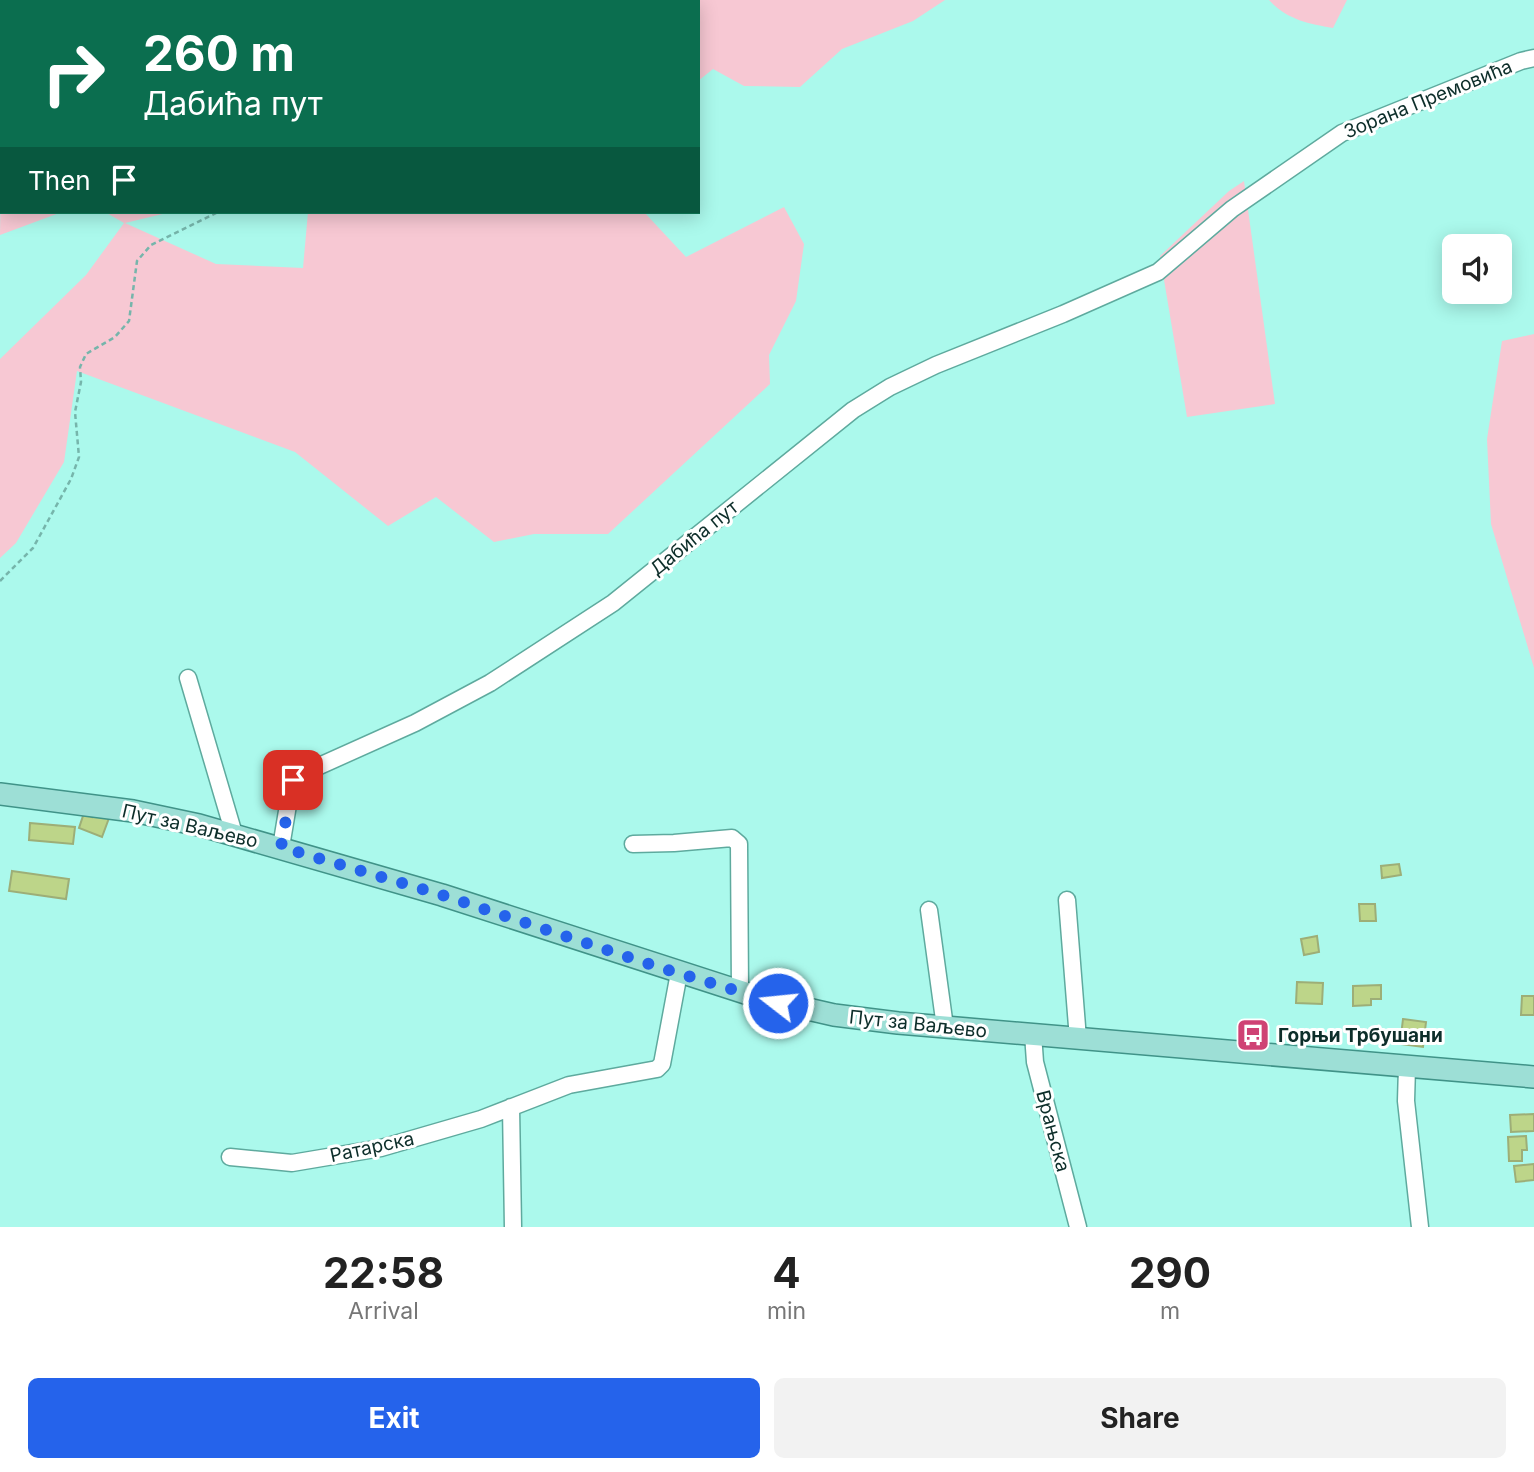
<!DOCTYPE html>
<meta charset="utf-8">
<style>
body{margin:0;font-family:Inter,sans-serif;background:#f2f2f2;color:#222;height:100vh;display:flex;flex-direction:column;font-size:26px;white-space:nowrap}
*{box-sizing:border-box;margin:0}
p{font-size:23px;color:#767676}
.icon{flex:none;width:38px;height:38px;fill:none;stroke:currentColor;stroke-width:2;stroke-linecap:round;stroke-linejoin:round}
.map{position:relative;height:1227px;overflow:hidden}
.sheet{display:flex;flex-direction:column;background:#fff;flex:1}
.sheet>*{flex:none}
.hud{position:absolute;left:0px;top:0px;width:700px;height:214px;box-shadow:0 4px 18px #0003;background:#0b6e4f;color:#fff;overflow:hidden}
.buttons{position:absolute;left:1442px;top:234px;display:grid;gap:14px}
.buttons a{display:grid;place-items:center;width:70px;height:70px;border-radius:10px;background:#fff;box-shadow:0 4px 18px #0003;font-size:35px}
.pin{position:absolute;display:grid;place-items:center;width:60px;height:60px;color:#fff;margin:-30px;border-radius:14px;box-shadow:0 4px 10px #0006}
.me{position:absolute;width:77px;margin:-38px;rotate:286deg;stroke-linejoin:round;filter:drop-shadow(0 0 5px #0008)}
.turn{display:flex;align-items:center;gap:24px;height:147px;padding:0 28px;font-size:32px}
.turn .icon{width:91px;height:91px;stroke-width:2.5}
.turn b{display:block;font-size:49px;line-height:60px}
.then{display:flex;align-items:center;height:66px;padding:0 28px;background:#0003;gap:14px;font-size:26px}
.eta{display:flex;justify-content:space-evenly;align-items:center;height:119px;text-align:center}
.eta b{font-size:42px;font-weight:700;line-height:49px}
.primary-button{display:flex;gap:14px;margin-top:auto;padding:14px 28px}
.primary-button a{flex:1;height:80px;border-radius:10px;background:#2563eb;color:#fff;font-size:28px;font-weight:700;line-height:80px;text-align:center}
.primary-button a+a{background:#f2f2f2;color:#222}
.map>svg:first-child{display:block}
.green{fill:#f7c8d3}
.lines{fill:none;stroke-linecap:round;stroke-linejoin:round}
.river{stroke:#d4bdf6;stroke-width:24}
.building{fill:#bdd589;stroke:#9dae77;stroke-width:2}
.minor-casing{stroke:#5eaa9e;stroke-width:19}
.major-casing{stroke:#409388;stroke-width:24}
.path{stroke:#76b5ab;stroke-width:2.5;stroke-dasharray:5 3.5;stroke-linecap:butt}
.minor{stroke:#fff;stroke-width:16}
.major{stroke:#9ddfd6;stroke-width:21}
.route{stroke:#2563eb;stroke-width:12;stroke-dasharray:0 21.6}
.labels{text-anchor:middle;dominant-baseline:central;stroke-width:6;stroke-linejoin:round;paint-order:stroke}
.street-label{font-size:19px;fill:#0d2e2a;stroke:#fff}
.poi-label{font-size:19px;font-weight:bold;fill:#0d2e2a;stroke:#fff;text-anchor:start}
</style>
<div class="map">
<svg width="1534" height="1227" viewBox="0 0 1534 1227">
<rect width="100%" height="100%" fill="#abf9ec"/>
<!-- green -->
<path class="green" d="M309 0H945L913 21 842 49 800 87 744 86 713 69 698 81V2H307Z
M1269 0H1347L1333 28C1309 24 1287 20 1269 0Z
M2 89V212H62L0 235Z
M1244 181 1275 404 1187 417 1160 256 1229 191Z
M784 207 804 244 796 301 769 355 770 384 608 534H534L494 542 436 497 388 526 295 452 77 371 64 462 16 543 0 558V359L86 275 124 223 105 212H171L125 223 216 264 303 268 308 212H644L686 257Z
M1534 334V668L1491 524 1487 439 1502 341Z"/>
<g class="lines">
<!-- river -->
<path class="river" d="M342 2 344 0
M0 181H2"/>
</g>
<!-- building -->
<path class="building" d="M94 812 109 818 102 837 79 828 84 813 92 817Z
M30 823 75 827 73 844 29 840Z
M1399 864 1401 875 1382 878 1381 866Z
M12 871 69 879 66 899 9 891Z
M1359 904H1375L1376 921H1360Z
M1317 936 1319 952 1304 955 1301 939Z
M1297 982 1323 983 1322 1004 1296 1003Z
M1381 985V999H1371V1005L1353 1006V986Z
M1522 996H1534V1015H1521Z
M1403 1019 1426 1022 1423 1047 1400 1044Z
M1534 1114V1131L1511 1132 1510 1115Z
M1526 1136 1527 1150H1522V1161H1509L1508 1137Z
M1534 1164V1180L1516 1182 1514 1166Z"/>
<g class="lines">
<defs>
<path id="minor" d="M188 678 234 834
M633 844 674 843 732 838 739 844 740 992
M281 847 291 787 297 776 415 723 490 683 613 603 853 410 890 387 936 365 1063 314 1158 272 1232 209 1342 133 1521 61 1534 58
M1067 900 1078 1039
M929 910 945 1027
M1033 1034 1035 1062 1078 1227
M1407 1067 1406 1101 1420 1227
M511 1107 513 1227
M230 1157 292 1163 381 1148 481 1119 569 1085 657 1069 662 1064 679 973"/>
<path id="major" d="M0 794 133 811 199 825 442 895 764 999 834 1015 898 1023 1534 1077"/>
</defs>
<!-- minor casing -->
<use href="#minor" class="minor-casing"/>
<!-- major casing -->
<use href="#major" class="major-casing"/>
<!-- path -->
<path class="path" d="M0 581 33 548 71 479 79 457 75 412 81 382 80 367 86 354 115 337 129 321 137 261 151 245 218 212"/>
<!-- minor -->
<use href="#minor" class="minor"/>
<!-- major -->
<use href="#major" class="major"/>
</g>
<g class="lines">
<!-- route -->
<path class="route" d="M293 780 281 847 442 895 661 968 778 1003"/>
</g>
<!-- icons -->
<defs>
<symbol id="bus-square" viewBox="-11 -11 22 22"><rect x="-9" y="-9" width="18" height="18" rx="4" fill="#cf4274" stroke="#fff"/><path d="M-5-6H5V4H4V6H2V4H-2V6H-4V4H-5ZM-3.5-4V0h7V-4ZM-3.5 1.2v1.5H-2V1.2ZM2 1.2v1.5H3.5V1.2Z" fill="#fff"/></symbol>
</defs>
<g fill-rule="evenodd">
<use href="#bus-square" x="1234" y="1016" width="38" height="38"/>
</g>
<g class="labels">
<!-- street labels -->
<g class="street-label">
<text transform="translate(1428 99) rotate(-22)">Зорана Премовића</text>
<text transform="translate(694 538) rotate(-39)">Дабића пут</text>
<text transform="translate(190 826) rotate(13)">Пут за Ваљево</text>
<text transform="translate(918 1024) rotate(6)">Пут за Ваљево</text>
<text transform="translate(1053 1131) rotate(75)">Врањска</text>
<text transform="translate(372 1147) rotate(-12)">Ратарска</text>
</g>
<!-- poi labels -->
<g class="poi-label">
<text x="1278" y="1035">Горњи Трбушани</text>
</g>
</g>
</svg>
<div class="buttons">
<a><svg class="icon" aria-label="sound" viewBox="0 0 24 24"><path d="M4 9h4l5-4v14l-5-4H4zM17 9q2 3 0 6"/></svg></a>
</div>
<div class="pin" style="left:293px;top:780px;background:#d93025"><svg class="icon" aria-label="arrive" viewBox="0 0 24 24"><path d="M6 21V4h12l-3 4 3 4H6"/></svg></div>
<svg class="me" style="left:778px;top:1003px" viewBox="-20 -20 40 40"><circle r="17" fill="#2563eb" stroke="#fff" stroke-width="3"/><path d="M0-11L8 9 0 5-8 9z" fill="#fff"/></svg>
<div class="hud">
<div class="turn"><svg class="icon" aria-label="right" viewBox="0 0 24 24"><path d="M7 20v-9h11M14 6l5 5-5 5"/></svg><div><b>260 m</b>Дабића пут</div></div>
<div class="then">Then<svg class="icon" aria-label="arrive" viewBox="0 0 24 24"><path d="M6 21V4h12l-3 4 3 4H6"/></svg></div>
</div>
</div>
<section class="sheet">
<div class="eta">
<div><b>22:58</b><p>Arrival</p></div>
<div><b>4</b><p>min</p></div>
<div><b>290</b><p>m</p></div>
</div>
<div class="primary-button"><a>Exit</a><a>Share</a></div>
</section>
